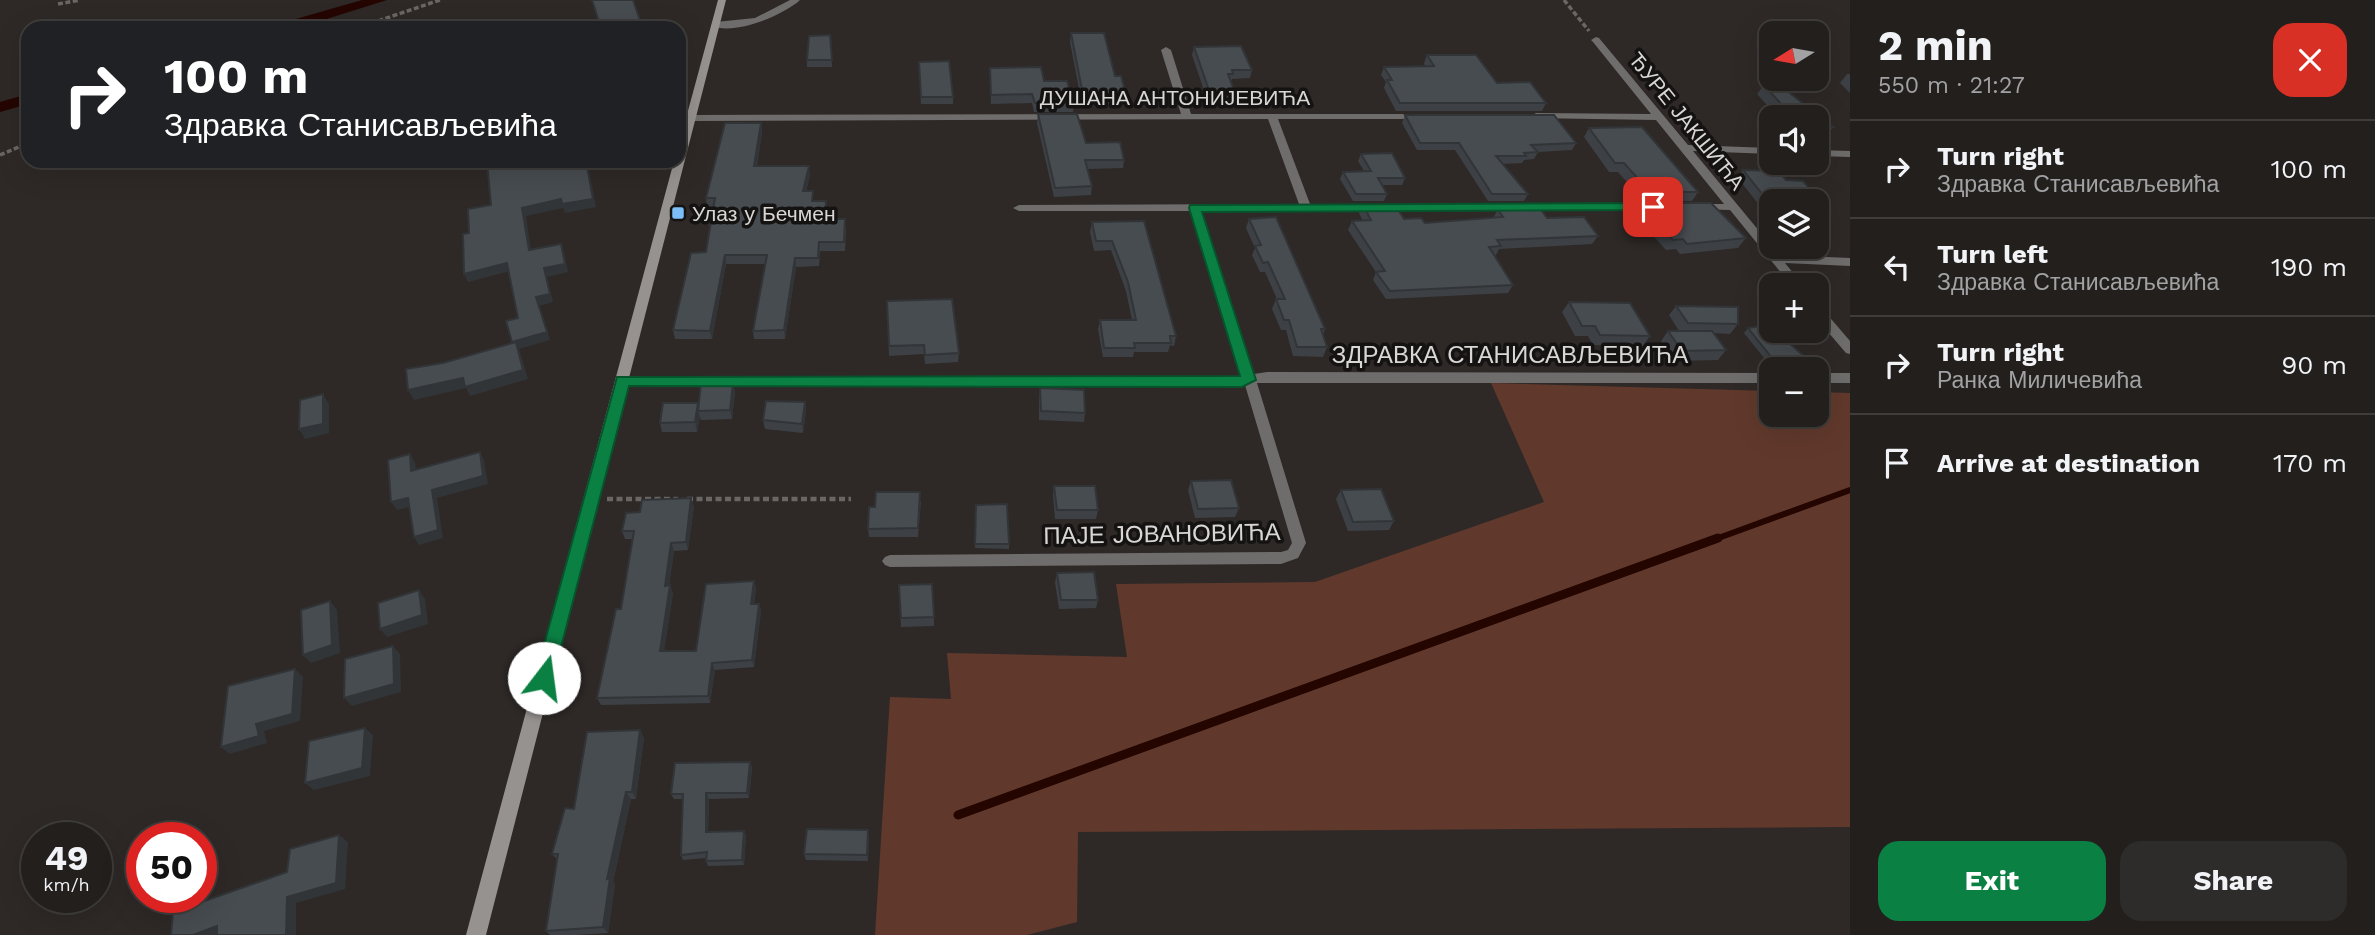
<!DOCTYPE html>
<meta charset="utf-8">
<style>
body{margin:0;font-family:"Work Sans",sans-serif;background:#2e2c2a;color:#f1f3f6;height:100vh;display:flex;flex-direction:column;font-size:26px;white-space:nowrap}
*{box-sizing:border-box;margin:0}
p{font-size:23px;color:#a2a2a4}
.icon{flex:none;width:38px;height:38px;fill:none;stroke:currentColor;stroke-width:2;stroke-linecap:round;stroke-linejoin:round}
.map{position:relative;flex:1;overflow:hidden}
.drawer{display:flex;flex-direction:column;background:#221f1d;width:525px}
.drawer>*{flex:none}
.banner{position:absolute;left:21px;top:21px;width:665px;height:147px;border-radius:21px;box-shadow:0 7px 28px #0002,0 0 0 2px #3f3d3b;background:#202124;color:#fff;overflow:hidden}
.needle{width:46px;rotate:259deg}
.buttons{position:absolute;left:1759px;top:21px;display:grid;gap:14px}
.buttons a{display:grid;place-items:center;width:70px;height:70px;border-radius:14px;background:#221f1d;box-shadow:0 7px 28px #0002,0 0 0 2px #3f3d3b;font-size:35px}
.speed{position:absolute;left:21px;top:822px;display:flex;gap:14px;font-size:35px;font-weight:700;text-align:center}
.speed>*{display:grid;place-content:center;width:91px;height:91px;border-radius:50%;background:#221f1d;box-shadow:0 7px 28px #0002,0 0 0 2px #3f3d3b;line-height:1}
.speed small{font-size:18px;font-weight:400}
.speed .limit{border:10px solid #d22;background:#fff;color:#111}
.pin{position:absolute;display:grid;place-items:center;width:60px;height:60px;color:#fff;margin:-30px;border-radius:14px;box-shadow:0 4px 10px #0006}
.me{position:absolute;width:77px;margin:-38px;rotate:15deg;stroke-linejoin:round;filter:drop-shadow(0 0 5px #0008)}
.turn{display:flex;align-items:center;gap:24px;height:147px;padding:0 28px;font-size:32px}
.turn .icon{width:91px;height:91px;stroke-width:2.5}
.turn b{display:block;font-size:49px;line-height:60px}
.round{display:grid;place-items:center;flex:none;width:74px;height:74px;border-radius:21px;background:#2e2c2a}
.overview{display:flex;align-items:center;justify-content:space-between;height:119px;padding:0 28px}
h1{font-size:42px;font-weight:700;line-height:52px}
.action{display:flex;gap:14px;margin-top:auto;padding:14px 28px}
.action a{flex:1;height:80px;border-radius:21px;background:#0b8043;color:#fff;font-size:28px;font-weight:700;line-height:80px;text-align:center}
.action a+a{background:#2e2c2a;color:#f1f3f6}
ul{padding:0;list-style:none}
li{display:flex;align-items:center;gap:21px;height:98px;padding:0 28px;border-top:2px solid #3f3d3b}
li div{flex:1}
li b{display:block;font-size:26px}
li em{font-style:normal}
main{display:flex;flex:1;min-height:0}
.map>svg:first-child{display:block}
.green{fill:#61392c}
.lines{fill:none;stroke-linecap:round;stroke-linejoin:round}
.stream-far1{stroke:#240500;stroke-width:6}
.stream{stroke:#240500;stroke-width:9}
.canal{fill:#240500;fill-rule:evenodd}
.path-far1{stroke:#6a6664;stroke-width:3.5;stroke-dasharray:5 2.5;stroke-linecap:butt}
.path{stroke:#6a6664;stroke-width:4.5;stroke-dasharray:6 3.5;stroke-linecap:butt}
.street{fill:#6f6c6c;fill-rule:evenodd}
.secondary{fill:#969290;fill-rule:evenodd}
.wall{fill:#3d4145}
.shaded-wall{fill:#323538}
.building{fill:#474c50;stroke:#323538;stroke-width:2}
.route{fill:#0b8043;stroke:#07532c;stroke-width:2}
.poi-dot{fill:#7bbef8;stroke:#151212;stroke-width:2.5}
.labels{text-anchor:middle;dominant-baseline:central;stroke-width:7;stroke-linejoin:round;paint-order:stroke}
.far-street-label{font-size:21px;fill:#d9d6d5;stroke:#151212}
.far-poi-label{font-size:21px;fill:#d9d6d5;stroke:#151212;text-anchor:start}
.street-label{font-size:24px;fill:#d9d6d5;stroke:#151212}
</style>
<main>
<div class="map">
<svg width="1850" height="935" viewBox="0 0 1850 935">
<rect width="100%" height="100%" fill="#2e2927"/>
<!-- green -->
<path class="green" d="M1491 383 1771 391V415H1816L1817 392 1850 393V827L1078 832 1077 922 1027 935H875L890 697 951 699 947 653 1127 657 1116 584 1315 582 1544 502Z"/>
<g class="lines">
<!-- stream-far1 -->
<path class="stream-far1" d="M1713 540 1850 490"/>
<!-- stream -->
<path class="stream" d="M958 815 1718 538"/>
<!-- canal -->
<path class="canal" d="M362 0H387L298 28H273L275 25Z
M28 94V104L0 112V102Z"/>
<!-- path-far1 -->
<path class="path-far1" d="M1564 0 1589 31
M58 4 80 0
M357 28 440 0
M0 155 28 143"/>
<!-- path -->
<path class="path" d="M607 499H678
M687 499H851"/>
<!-- street -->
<path class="street" d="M790 0H800C784 15 732 37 711 25L716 22 755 18Z
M1596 37 1599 38 1688 145 1771 148V154L1693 151 1779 255 1850 258V266L1785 263 1803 285H1791L1730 210 1691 209V205L1695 204H1724L1656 120 1532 118 1531 116 1536 113 1651 114 1593 42 1591 40Z
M1166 47 1171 50 1191 114H1425L1426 116 1421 119H1278L1310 204H1675L1681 207 1675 210 1202 211 1254 374 1267 372 1771 373V383H1257L1306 543 1298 558 1281 564 890 567 885 565 882 561 885 557 890 555 1281 552 1288 550 1292 543 1245 385 618 384 616 381 623 376H1242L1190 211H1019L1013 208 1019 205 1299 204 1268 119 691 121 686 118 691 115 1181 114 1161 50Z
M1816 150 1850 151V157L1816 156Z
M1816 305 1820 306 1850 341V354L1846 353 1816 318Z
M1816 373H1850V383H1816Z"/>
<!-- secondary -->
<path class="secondary" d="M718 0H726L486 935H466L674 161H679V144Z"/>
</g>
<!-- wall -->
<path class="wall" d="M1071 33 1115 76 1126 94 1124 104 1082 105 1070 42Z
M830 35 832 67H807V60Z
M1194 47 1252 70 1250 78 1232 79 1231 82 1235 93 1232 102H1208L1192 55Z
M1427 55 1497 83 1546 103 1542 111H1396L1384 88 1386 82 1381 75 1384 67 1425 66 1424 63Z
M919 62 953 97V104H921Z
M990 68 1044 81 1074 103 1073 112H1034L1032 103 991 104Z
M1847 74H1850V93L1840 83Z
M1764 85 1833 127 1826 136H1816V117H1778L1757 94Z
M1038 114 1086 143 1124 160 1123 168 1087 169 1092 186 1091 195 1054 197 1037 123Z
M1405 115 1576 143 1572 150 1538 152 1534 159 1524 160 1522 163 1502 164 1528 194 1524 201H1488L1455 150H1417L1402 123Z
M761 123 762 132 757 166 810 175 806 191 814 201H826V219L846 228 845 251H820L819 266 796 267 785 339H754L753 331 765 264H726L712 339H675L673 330 706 252 714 207H707L706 198Z
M1589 128 1698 192 1692 201H1644L1618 172H1609L1584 137Z
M1361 154 1405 178 1402 185H1382L1387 194 1384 201H1353L1340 179 1343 172 1364 171 1358 161Z
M1743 170 1778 171 1786 180 1803 181 1830 212 1823 220H1816V201H1771V220L1737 177Z
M1660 203 1746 238 1738 248 1680 254 1676 249 1666 250 1649 231 1659 218 1654 213Z
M1501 204 1547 218 1598 236 1592 244 1499 249 1496 255H1494L1513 285 1508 293 1386 299 1373 280 1376 272 1348 230 1352 221H1363L1359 213 1363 205 1404 219 1425 223 1493 218Z
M1249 219 1325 329 1323 334 1327 347 1323 357 1293 356 1286 330H1281L1272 309 1276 299H1277L1265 272H1260L1252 255 1255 248 1246 228Z
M1144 221 1176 336 1174 346 1170 345 1168 352H1134L1133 357H1103L1098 329 1100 320H1132L1126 291 1111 250 1094 251 1090 232 1092 222Z
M1816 231 1829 247 1822 254 1797 253 1792 247H1816Z
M887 301 959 353 958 362 925 364 924 354 889 356Z
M1569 302 1650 336 1643 346 1593 345 1588 336H1575L1562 312Z
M1676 306 1738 324 1730 334 1713 333 1726 350 1718 360 1674 361 1661 341 1668 331H1679L1669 315Z
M1748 328 1811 362 1806 367 1772 368 1744 333Z
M733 383 735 392 732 419 701 420 700 417 697 432H662L660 423 698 403 699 406Z
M1040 388 1085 413 1084 422 1039 420V397Z
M805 402 806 411 803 433 765 429 763 420Z
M1191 481 1239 508 1235 517 1195 518 1188 490Z
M1054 486 1098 510 1096 519H1055L1053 495Z
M1341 490 1394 521 1389 530 1348 531 1336 499Z
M921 501 918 537H869L868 529 875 507Z
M976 505 1009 544V549L975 548Z
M694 506 688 550 674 551 669 585 673 593 664 651H696L754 581 756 589 754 604H759L761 611 754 667 715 670 710 703 601 705 597 698 621 609 633 539H625L622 531 640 512Z
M1057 573 1098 600 1096 608 1059 609 1055 582Z
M899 585 934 617V626L901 627Z
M644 737 636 799H631L613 882 615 884 608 933 576 935H550L546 931 557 859 552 854 574 809Z
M750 762 752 768 749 798 709 799 708 832 744 831 746 836 744 865 708 866 706 861V858L683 860 681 855 683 799H674L671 794Z
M869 836 868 861 806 860 804 854Z"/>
<!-- shaded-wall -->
<path class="shaded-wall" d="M641 23 642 28H613Z
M761 123 762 132 756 175 754 166Z
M586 161H600L601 164 588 166 596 207 565 213 563 208 526 216 532 258 529 250 522 208Z
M809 166 810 175 804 200 803 191Z
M561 244 564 252 568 272 547 277 553 302 539 306 550 340 519 349 528 379 470 396 466 388 414 400 408 390 516 350 512 342 536 297 544 268Z
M725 255 726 264 712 339 710 331Z
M795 258 796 267 785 339 784 330Z
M507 263 510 271 468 282 464 274Z
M733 383 735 392 732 419 730 410Z
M323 394 329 404V433L305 439 299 429Z
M805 402 806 411 803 433 802 424Z
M698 403 700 411H698L700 417 697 432 695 422Z
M480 452 484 461 488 484 437 498 443 538 419 545 414 537 432 490Z
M410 454 415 463 417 479 411 471Z
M408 498 414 506 397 510 391 502Z
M691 498 694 506 688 550 686 542Z
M671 543 674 551 668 593 665 586Z
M754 581 756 589 753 611 751 604Z
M670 585 673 593 663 658 660 651Z
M419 590 425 599 428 624 387 637 380 629Z
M330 601 337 610 340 653 311 663 303 655Z
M759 604 761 611 754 667 752 660Z
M393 646 400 654 401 692 352 706 344 698Z
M712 663 715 670 710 703 708 696Z
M295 669 303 677 300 721 264 731 267 743 230 754 221 747 256 724Z
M365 728 373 735 370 776 314 790 305 783Z
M640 730 644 737 636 799 632 792Z
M750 762 752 768 749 798 747 793Z
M626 792 631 799 613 882 615 884 608 933 603 927 607 879Z
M706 793 709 799 708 837 706 832Z
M868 830 869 836 868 861 867 855Z
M744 831 746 836 744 865 742 860Z
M339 835 348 842 345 889 296 903V935H286L287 897Z
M217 926 220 935H193Z"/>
<!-- building -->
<path class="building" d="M592 0H633L641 23 613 28H601Z
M1071 33H1104L1115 76H1121L1126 94 1083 95Z
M830 35 832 60H807L809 36Z
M1241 46 1252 70H1232L1233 74H1228L1235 93H1210L1194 47Z
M1427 55H1476L1497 83 1530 82 1546 103H1400L1387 80H1392L1384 67 1434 66Z
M949 61 953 97H921L919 62Z
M1041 67 1044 81H1067L1074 103H1035L1032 94 991 95 990 68Z
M1771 78V79H1772L1833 127H1816V117H1793L1764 85Z
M1038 114H1077L1086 143 1120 142 1124 160H1085L1092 186 1055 188Z
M1405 115H1554L1576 143 1531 145 1538 152 1524 153 1526 156H1496L1528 194H1492L1459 143H1420Z
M725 123H761L754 166H809L803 191H813L812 201H826L825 219H845L844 242H819L818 258H795L784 330 753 331 767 255H725L710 331 673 330 691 253 706 252 715 198H706Z
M1642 127 1698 192H1650L1624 163H1615L1589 128Z
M1392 153 1405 178H1378L1387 194H1356L1343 172 1371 171 1361 154Z
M487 161H514V163L524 161H586L593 199 562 204 561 199 522 208 529 250 561 244 565 264 544 268 550 294 536 297 547 332 512 342 506 321 518 318 507 263 464 274 463 234 469 233 468 209 491 205Z
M1743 170 1778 171 1786 180 1803 181 1830 212H1816V201H1771V205Z
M1660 203H1711L1746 238 1687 244 1683 239 1673 240 1656 222 1668 221 1662 214 1669 213Z
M1501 204H1537L1547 218 1584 217 1598 236 1497 240 1501 246 1489 247 1513 285 1390 291 1376 272 1385 271 1352 221 1371 220 1363 205H1395L1404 219 1421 218 1425 223 1503 217 1498 210 1505 209Z
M1276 217 1325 329H1321L1327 347H1297L1289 320H1284L1276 299H1285L1268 262 1263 263 1255 246 1261 245 1249 219Z
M1144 221 1176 336H1170L1171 343H1134L1135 348H1104L1100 320H1136L1128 282 1112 241H1096L1092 222Z
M1816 231 1829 247 1816 246Z
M952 299 959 353 925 355 924 345 889 346 887 301Z
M1569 302 1630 303 1650 336 1600 335 1595 326H1582Z
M1676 306 1738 307V324L1688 323Z
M1767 325 1771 328V331H1775L1811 362 1776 363 1748 328Z
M1668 331H1712L1726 350 1682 351Z
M516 342 523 370 465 387 463 378 408 390 406 369 443 363Z
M733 383 730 410 698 411 701 384Z
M1040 388 1084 390 1085 413 1041 411Z
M323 394V424L299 429 300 400Z
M766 401 805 402 802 424 763 420Z
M663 403H698L695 422 660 423Z
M480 452 483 476 432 490 438 530 414 537 408 498 391 502 388 460 410 454 411 471Z
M1231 480 1239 508 1198 509 1191 481Z
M1054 486H1095L1098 510H1057Z
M1381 489 1394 521 1353 522 1341 490Z
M876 492H920L918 528 868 529 869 507H875Z
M691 498 686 542 671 543 665 586 670 585 660 651H696L706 584 754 581 751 604H759L752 660 712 663 708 696 597 698 616 609H621L634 531H622L626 513 640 512 642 500Z
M1007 504 1009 544H975L976 505Z
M1094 572 1098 600H1061L1057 573Z
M932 584 934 617 901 618 899 585Z
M419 590 422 615 380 629 378 603Z
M330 601 332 645 303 655 301 610Z
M393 646 394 684 344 698 345 659Z
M295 669 292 714 256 724 259 736 221 747 228 686Z
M365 728 362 768 305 783 309 741Z
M640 730 632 792H626L607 879 610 878 603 927 546 931 558 854H552L565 808 574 809 587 732Z
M750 762 747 793H706V832L744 831 742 860 706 861 707 852 681 855 683 794H671L675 763Z
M807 829 868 830 867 855 804 854Z
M339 835 336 883 287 897 286 935H217V926L193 935H171L173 912 287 872 290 849Z"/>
<!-- route -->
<path class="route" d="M1653 203 1660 207 1658 210 1202 212 1256 380 1242 387 629 386 553 678 550 684 544 687 537 684 535 678 617 377 1240 376 1189 208 1190 205Z"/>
<!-- markers -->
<rect class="poi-dot" x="671" y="206" width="14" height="14" rx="3.5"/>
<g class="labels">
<!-- far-street labels -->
<g class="far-street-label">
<text x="1175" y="97">ДУШАНА АНТОНИЈЕВИЋА</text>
<text transform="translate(1687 121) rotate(51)">ЂУРЕ ЈАКШИЋА</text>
</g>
<!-- far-poi labels -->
<g class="far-poi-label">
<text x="692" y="213">Улаз у Бечмен</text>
</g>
<!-- street labels -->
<g class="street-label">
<text x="1510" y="355">ЗДРАВКА СТАНИСАВЉЕВИЋА</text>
<text transform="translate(1162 534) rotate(-1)">ПАЈЕ ЈОВАНОВИЋА</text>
</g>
</g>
</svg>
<div class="buttons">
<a><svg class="needle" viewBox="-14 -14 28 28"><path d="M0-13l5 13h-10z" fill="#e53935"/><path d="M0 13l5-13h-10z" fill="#a2a2a4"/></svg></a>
<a><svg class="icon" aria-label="sound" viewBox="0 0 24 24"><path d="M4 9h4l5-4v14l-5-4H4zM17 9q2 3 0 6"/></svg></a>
<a><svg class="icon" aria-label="layers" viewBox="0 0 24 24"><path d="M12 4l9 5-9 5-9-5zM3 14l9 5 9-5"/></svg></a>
<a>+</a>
<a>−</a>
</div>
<div class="speed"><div>49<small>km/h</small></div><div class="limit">50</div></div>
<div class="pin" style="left:1653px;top:207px;background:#d93025"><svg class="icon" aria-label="arrive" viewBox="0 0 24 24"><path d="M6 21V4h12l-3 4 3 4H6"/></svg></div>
<svg class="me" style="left:544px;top:678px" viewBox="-20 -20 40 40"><circle r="19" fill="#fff"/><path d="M0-13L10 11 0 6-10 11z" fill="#0b8043"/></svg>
<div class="banner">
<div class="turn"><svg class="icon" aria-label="right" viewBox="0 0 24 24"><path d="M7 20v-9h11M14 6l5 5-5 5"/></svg><div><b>100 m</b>Здравка Станисављевића</div></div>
</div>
</div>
<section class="drawer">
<div class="overview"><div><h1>2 min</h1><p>550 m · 21:27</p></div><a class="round" style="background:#d93025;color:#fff"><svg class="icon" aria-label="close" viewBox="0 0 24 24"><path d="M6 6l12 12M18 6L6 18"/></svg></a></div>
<ul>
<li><svg class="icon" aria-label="right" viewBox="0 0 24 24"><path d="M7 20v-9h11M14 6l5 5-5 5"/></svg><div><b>Turn right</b><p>Здравка Станисављевића</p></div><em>100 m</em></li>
<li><svg class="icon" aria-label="left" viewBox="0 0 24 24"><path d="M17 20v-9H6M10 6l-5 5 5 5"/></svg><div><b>Turn left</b><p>Здравка Станисављевића</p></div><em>190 m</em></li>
<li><svg class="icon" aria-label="right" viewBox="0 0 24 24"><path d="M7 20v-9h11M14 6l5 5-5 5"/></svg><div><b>Turn right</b><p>Ранка Миличевића</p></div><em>90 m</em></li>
<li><svg class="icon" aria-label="arrive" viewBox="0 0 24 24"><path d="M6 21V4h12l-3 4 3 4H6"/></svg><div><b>Arrive at destination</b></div><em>170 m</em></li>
</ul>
<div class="action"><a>Exit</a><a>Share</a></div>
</section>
</main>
